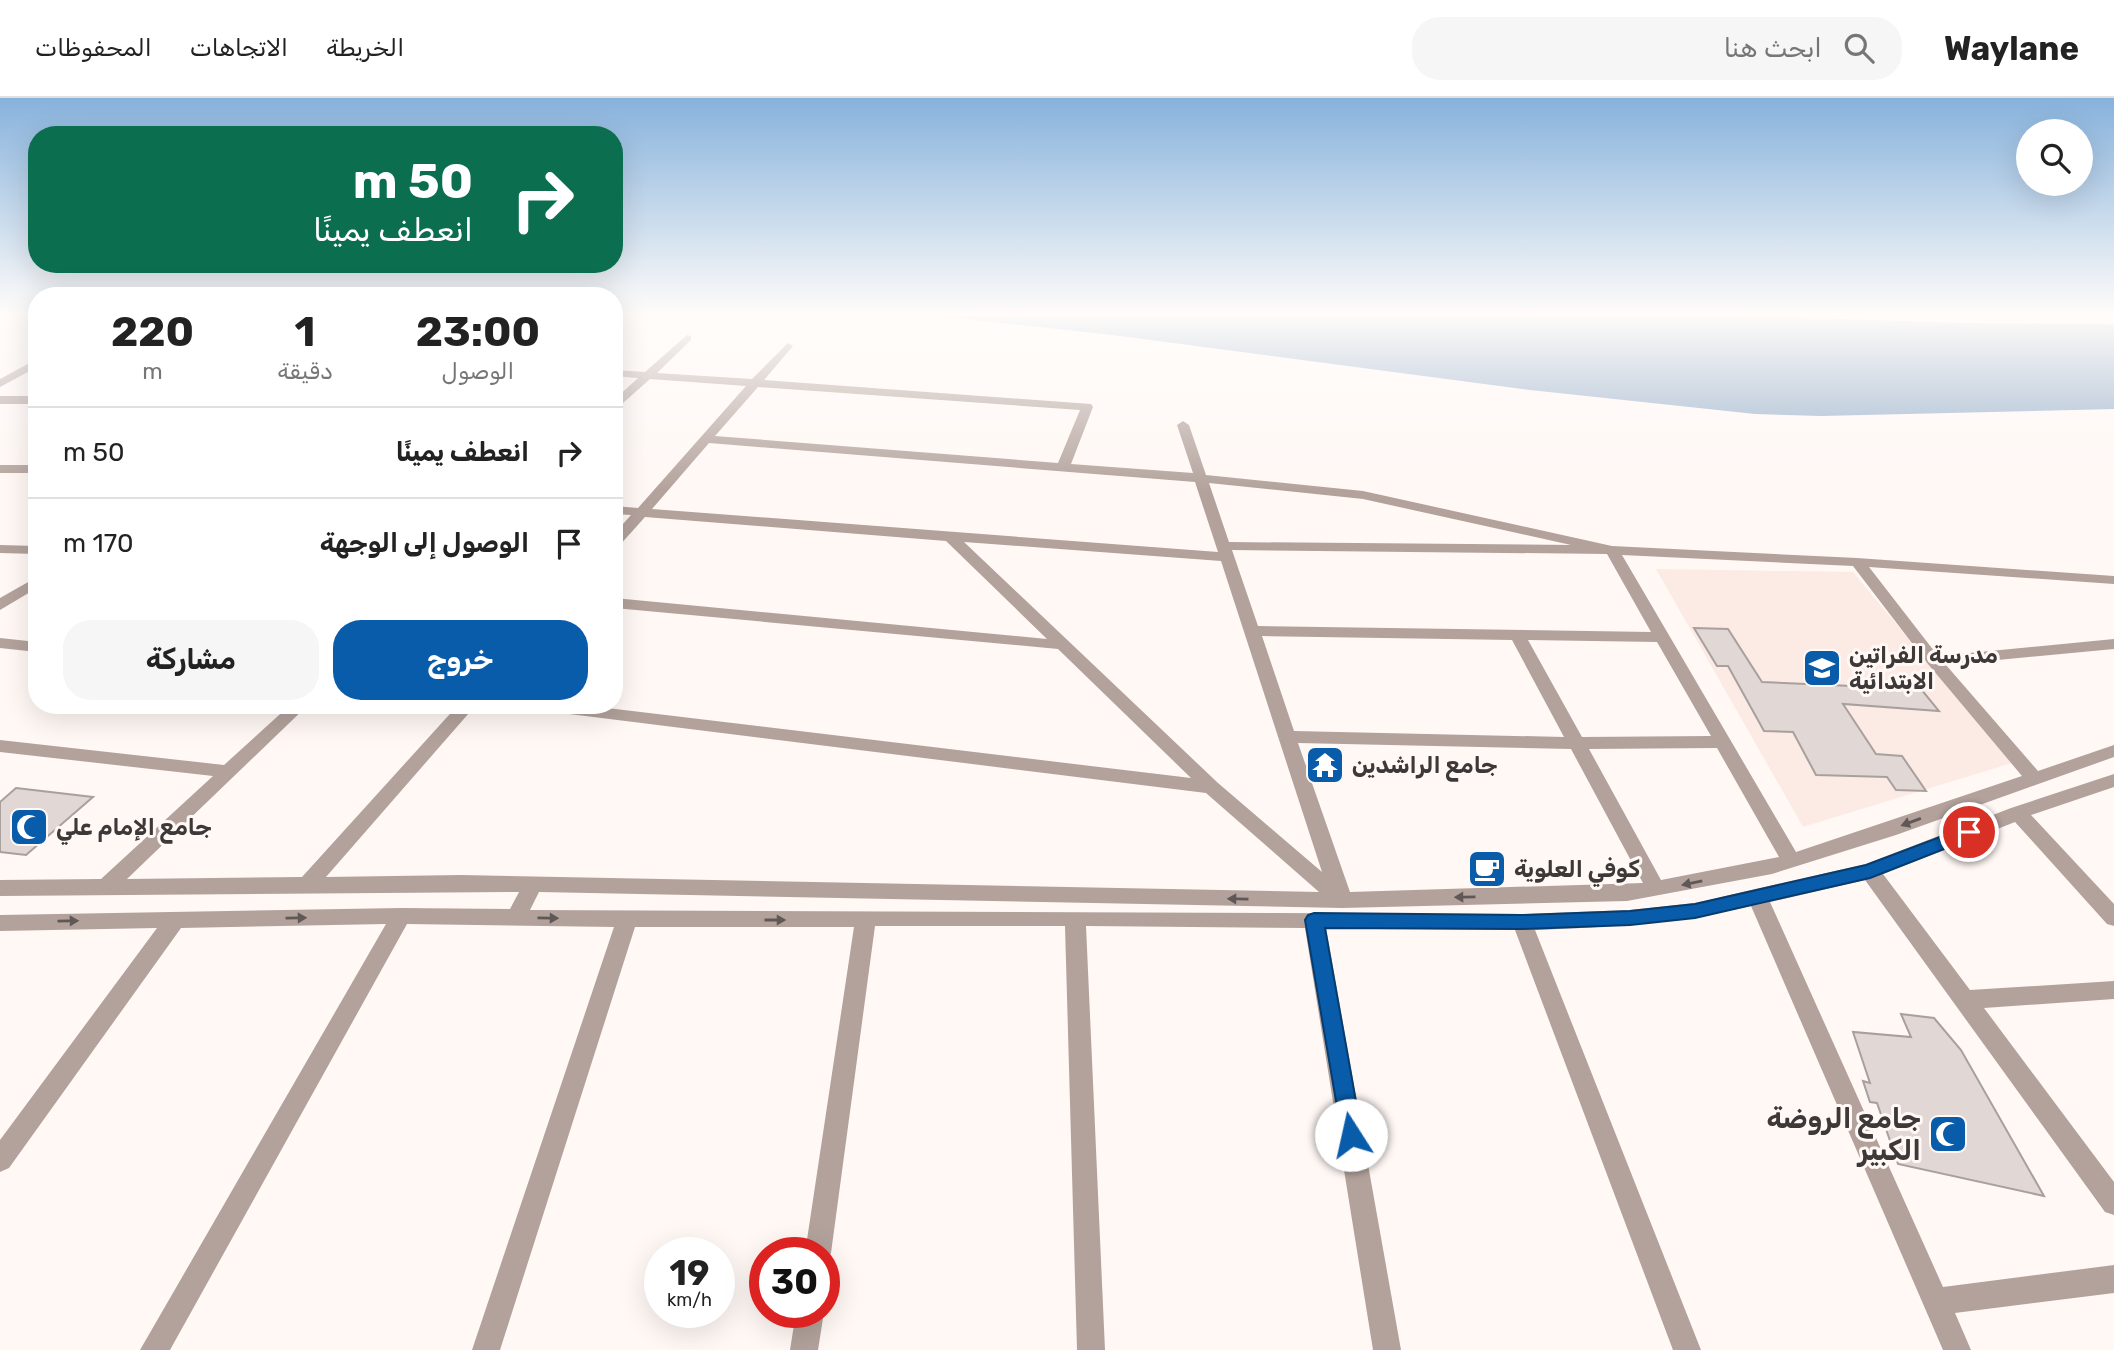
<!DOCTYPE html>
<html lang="ar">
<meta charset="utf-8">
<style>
body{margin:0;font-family:Rubik,Cairo,sans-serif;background:#f6f6f6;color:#222;direction:rtl;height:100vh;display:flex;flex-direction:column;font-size:26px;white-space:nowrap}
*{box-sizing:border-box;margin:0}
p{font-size:23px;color:#767676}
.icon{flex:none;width:38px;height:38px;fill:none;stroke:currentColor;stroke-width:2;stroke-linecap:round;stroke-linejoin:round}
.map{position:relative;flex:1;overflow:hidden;direction:ltr}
.side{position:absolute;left:28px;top:189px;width:595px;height:427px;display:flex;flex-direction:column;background:#fff;border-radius:28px;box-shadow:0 7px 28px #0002;direction:rtl}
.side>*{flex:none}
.hud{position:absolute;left:28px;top:28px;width:595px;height:147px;border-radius:28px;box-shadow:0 7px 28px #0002;direction:rtl;background:#0b6e4f;color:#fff;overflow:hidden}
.buttons{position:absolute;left:2016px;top:21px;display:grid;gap:14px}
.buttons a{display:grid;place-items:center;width:77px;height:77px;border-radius:50%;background:#fff;box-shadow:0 7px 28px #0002;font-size:35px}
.speed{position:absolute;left:644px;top:1139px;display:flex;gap:14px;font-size:35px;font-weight:700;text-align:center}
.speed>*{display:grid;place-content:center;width:91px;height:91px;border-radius:50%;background:#fff;box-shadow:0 7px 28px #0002;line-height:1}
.speed small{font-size:18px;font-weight:400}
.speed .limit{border:10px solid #d22;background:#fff;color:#111}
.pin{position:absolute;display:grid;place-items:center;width:60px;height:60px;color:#fff;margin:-30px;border:4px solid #fff;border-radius:50%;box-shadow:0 2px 7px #0007}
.me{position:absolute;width:77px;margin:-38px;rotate:350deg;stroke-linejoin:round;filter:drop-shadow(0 0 5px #0008)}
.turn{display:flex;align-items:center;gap:24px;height:147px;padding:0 35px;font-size:32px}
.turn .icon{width:91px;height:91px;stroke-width:2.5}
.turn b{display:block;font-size:49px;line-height:60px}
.eta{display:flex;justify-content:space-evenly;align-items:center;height:119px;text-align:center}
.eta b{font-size:42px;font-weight:700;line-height:49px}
.action{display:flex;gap:14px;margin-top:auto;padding:14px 35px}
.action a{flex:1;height:80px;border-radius:28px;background:#095caa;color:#fff;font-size:28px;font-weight:700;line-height:80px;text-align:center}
.action a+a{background:#f6f6f6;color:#222}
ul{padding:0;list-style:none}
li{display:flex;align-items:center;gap:21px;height:91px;padding:0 35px;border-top:2px solid #e0e0e0}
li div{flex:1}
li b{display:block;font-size:26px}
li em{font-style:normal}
header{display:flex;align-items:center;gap:42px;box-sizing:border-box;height:98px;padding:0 35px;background:#fff;border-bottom:2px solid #e0e0e0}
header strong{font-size:33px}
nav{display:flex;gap:38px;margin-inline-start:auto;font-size:24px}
.search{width:490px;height:63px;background:#f6f6f6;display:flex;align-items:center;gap:18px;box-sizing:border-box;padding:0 24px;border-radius:28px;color:#767676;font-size:26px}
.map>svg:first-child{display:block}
.built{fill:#fcebe5}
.water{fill:#96aeca}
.building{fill:#e1d8d5;stroke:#a8a09d;stroke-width:2}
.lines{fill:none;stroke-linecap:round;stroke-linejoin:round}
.minor{fill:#b3a29c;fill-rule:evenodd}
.oneway{fill:#605856}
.route{fill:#095caa;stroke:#063c6e;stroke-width:2}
.labels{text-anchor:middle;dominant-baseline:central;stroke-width:6;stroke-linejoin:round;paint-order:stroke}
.poi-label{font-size:23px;font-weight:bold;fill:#3d3938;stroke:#fff8f5;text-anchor:start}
.near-poi-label{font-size:28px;font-weight:bold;fill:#3d3938;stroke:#fff8f5;text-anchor:end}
</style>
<header>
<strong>Waylane</strong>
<div class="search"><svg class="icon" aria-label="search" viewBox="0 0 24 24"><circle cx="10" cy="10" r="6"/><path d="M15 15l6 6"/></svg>ابحث هنا</div>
<nav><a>الخريطة</a><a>الاتجاهات</a><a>المحفوظات</a></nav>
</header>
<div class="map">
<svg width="2114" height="1252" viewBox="0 0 2114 1252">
<rect width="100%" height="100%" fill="#fff8f5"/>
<!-- built -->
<path class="built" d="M1656 471 1853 474 2012 665 1803 729Z"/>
<!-- water -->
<path class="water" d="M939 218H1743L1968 225 2114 226V311L1821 318 1755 316 1530 292 1113 237Z"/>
<!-- building -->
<path class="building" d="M1694 530 1728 531 1762 584 1921 591 1939 613 1843 606 1876 656 1902 658 1926 693 1896 692 1887 679 1816 677 1793 634 1764 633 1728 568H1717Z
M16 690 93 699 26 757 0 754V704Z
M1901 916 1934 920 1961 952 2044 1098 1898 1066 1877 1005 1870 1004 1863 983 1870 985 1853 934 1911 939Z"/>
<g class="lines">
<!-- minor -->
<path class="minor" d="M687 237 691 238V242L657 275 752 281 788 245 793 248 764 282 1091 306 1093 309 1071 366 1193 375 1177 327 1183 323 1189 327 1206 377 1363 393 1612 448 1857 460 2114 478V486L1869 469 1938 558 2114 541V551L1946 567 2038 673 2114 647V659L1896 737 1772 776 1627 803 1342 810 539 794 530 812 1522 816 1630 812 1695 805 1866 766 2011 710 2114 676V689L2031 717 2114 806V828L2107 826 2015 724 1883 776 1970 892 2114 883V901L1984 910 2114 1084V1117L2105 1114 1865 782 1770 804 1943 1189 2114 1167V1195L1955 1215 1971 1252H1943L1751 808C1677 825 1611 829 1535 832L1701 1252H1673L1515 832 1326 830 1401 1252H1373L1305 830 1086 828 1105 1252H1077L1065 828H875L831 1155 824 1166V1155H805L854 829H635L500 1252H472L614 829 407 826 170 1252H140L386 826 181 830 9 1070 0 1074V1042L157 830 0 833V817L401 810 510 811 519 794 0 798V782L101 781 213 678 0 654V642L224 667 290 607H308L127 781 302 779 458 607H476L326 779 461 777 1319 794 1206 695 529 611 527 607H582L1191 680 1058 551 614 510V500L1047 541 946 443 645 419 619 448 614 449V436L631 417 614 416V408L638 410 746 288 650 281 614 313V302L638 280 614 278V272L645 274ZM758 289 1080 312 1058 365 715 338ZM709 345 1195 384 1218 454 652 411ZM1209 385 1363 401 1571 447 1229 444ZM964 444 1221 463 1322 774 1218 685ZM1232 452 1607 456 1651 534 1258 528ZM1622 457 1853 468 1928 566 2022 678 1796 754ZM1262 538 1512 542 1564 639 1294 633ZM1528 542 1657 544 1711 638 1582 639ZM1298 645 1571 651 1643 785 1350 794ZM1717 650 1779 759 1661 782 1589 651Z
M37 261V269L0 289V281Z
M0 298H37V306H0Z
M0 367H37V375H0Z
M0 447 37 448V456L0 455Z
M37 479V490L0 512V500Z
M0 540 37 544V554L0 550Z
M796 1214H824L818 1252H790Z"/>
</g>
<!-- one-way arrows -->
<defs><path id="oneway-solid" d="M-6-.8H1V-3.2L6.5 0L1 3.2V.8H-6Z" transform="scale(1.75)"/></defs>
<g class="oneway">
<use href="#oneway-solid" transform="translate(1911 724) rotate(160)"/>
<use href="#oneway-solid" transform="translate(1692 785) rotate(168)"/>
<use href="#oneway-solid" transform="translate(1465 799) rotate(179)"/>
<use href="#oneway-solid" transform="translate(1238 801) rotate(-179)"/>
<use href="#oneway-solid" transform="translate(296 820) rotate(-1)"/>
<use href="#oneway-solid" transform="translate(548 820) rotate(1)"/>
<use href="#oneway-solid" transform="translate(775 822)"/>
<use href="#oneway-solid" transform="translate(68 823) rotate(-1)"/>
</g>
<!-- sky -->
<linearGradient id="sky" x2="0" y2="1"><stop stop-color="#87b2dc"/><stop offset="0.55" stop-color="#fffcfa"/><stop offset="1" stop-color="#fffcfa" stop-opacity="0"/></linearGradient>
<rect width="2114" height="393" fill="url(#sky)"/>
<!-- route -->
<path class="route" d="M1969 728 1975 730 1978 734 1975 739 1870 780 1695 820 1630 827 1522 831 1325 830 1362 1037 1359 1044 1351 1047 1343 1044 1305 822 1308 817 1314 815 1522 817 1630 813 1695 806 1866 767Z"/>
<!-- icons -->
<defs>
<symbol id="school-square" viewBox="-11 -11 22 22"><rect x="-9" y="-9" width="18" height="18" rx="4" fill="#095caa" stroke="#fff8f5"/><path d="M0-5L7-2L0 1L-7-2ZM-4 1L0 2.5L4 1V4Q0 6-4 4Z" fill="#fff"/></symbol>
<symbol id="temple-square" viewBox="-11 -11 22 22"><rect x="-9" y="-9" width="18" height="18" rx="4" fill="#095caa" stroke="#fff8f5"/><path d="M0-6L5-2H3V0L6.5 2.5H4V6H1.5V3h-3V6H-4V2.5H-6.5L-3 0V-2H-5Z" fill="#fff"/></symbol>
<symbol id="mosque-square" viewBox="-11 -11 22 22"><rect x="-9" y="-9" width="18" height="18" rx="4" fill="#095caa" stroke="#fff8f5"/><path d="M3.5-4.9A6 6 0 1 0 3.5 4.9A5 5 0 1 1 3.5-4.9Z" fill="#fff"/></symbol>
<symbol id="cafe-square" viewBox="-11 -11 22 22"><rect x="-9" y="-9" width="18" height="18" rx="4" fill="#095caa" stroke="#fff8f5"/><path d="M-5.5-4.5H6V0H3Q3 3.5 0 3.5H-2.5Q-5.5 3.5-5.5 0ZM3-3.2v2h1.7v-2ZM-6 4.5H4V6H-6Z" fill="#fff"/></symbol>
</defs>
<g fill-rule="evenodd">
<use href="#school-square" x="1800" y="548" width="44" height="44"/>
<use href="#temple-square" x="1303" y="645" width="44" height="44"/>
<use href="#mosque-square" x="7" y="707" width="44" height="44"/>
<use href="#cafe-square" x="1465" y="749" width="44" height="44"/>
<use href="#mosque-square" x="1926" y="1014" width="44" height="44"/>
</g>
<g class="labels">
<!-- poi labels -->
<g class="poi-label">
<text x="1849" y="557">مدرسة الفراتين<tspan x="1849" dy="26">الابتدائية</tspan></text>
<text x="1352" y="667">جامع الراشدين</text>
<text x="56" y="729">جامع الإمام علي</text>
<text x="1514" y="771">كوفي العلوية</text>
</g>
<!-- near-poi labels -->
<g class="near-poi-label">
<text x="1921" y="1020">جامع الروضة<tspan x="1921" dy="32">الكبير</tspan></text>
</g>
</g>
</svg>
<div class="buttons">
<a><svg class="icon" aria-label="search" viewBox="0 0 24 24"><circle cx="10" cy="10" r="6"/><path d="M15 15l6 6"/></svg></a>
</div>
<div class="speed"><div>19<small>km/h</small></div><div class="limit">30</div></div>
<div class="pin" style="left:1969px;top:734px;background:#d93025"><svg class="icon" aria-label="arrive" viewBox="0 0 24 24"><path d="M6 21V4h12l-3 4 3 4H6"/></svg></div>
<svg class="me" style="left:1351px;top:1037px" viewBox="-20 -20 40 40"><circle r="19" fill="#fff"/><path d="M0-13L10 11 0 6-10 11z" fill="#095caa"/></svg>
<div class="hud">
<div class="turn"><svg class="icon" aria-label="right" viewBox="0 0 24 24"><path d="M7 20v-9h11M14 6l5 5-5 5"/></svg><div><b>50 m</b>انعطف يمينًا</div></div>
</div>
<section class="side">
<div class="eta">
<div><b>23:00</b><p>الوصول</p></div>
<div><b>1</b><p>دقيقة</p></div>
<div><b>220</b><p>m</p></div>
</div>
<ul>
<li><svg class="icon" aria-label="right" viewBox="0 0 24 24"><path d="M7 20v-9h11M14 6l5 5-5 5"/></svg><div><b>انعطف يمينًا</b></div><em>50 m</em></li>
<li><svg class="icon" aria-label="arrive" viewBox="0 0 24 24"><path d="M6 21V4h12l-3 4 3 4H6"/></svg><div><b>الوصول إلى الوجهة</b></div><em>170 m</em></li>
</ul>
<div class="action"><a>خروج</a><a>مشاركة</a></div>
</section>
</div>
